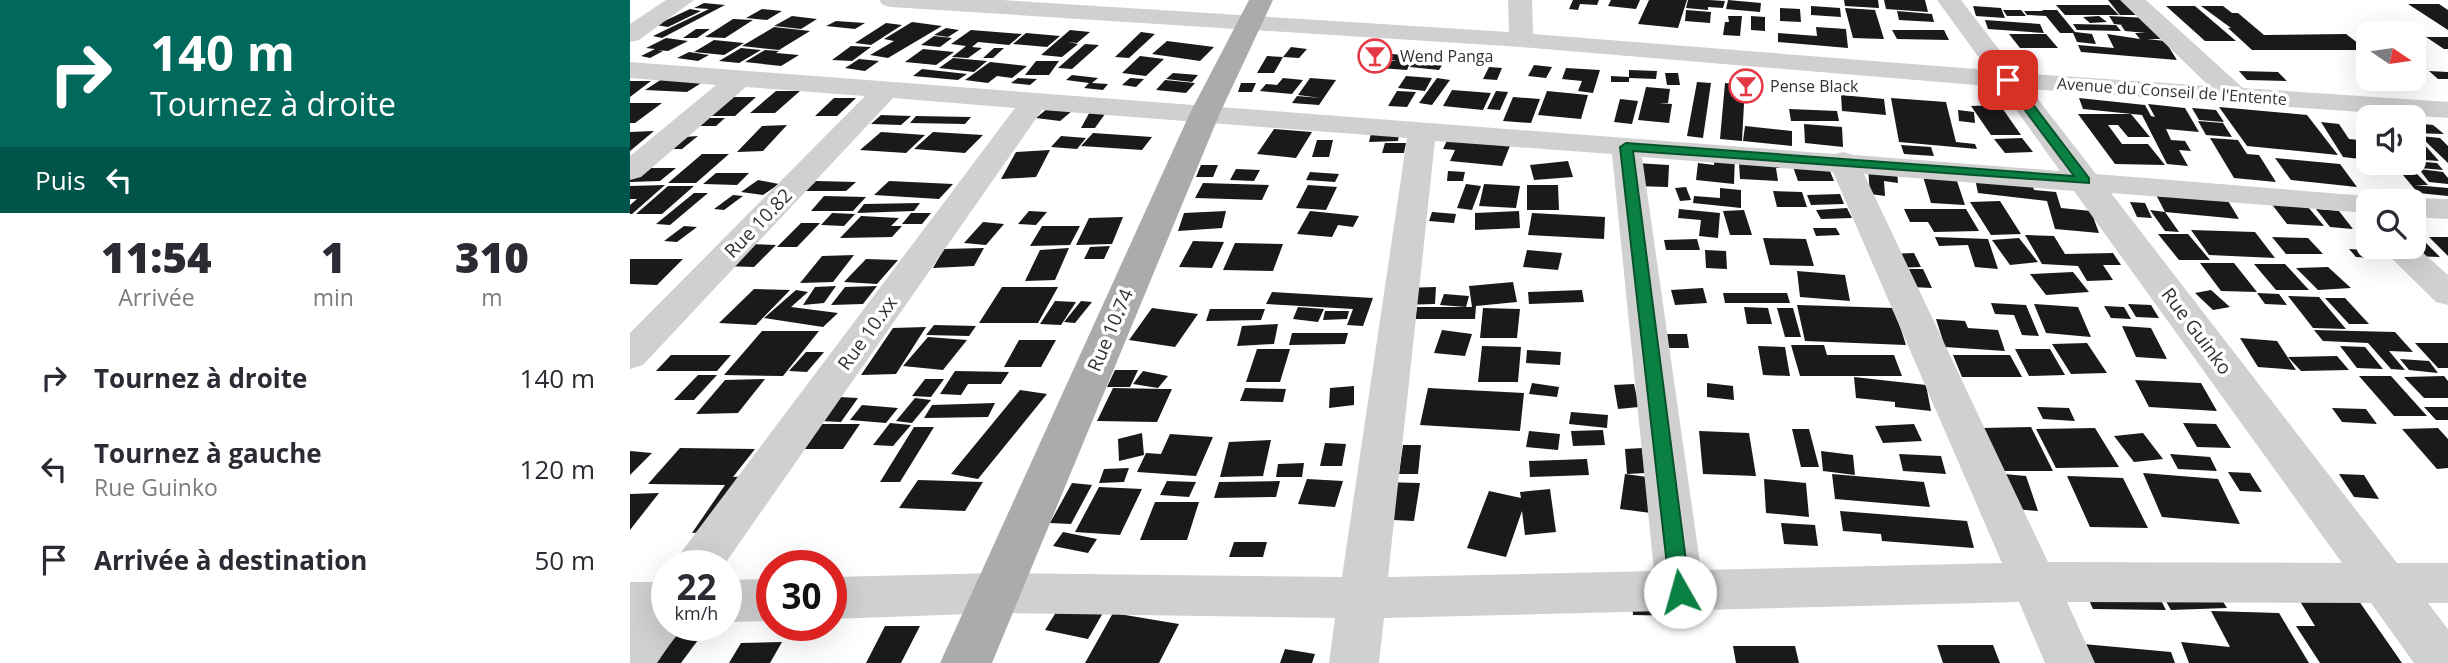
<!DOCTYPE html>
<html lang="fr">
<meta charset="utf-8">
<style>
:root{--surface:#fff;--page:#f7f7f7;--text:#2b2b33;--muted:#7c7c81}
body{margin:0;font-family:"Open Sans",sans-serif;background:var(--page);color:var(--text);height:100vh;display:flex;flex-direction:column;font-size:26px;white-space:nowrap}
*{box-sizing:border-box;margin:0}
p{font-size:23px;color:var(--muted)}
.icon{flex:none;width:38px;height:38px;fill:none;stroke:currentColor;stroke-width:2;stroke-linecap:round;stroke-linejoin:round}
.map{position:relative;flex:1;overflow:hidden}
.sheet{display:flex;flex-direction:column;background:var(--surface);width:630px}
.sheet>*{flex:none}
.guide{background:#00695c;color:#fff;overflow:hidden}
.needle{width:46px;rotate:103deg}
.buttons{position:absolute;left:1726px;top:21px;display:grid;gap:14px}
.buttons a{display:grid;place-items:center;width:70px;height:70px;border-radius:14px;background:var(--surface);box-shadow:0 7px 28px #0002;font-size:35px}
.speed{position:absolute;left:21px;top:550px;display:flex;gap:14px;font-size:35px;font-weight:700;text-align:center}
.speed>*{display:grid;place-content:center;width:91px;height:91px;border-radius:50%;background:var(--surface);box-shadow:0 7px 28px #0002;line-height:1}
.speed small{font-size:18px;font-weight:400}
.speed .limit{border:10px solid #d22;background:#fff;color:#111}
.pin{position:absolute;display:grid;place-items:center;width:60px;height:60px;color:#fff;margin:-30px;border-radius:14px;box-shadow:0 4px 10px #0006}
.me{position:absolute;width:77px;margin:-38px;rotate:353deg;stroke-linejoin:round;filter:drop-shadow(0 0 5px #0008)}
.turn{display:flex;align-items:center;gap:24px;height:147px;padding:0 35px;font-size:32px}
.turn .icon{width:91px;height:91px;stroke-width:2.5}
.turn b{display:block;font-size:49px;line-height:60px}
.then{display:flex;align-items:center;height:66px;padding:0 35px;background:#0003;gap:14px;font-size:26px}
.eta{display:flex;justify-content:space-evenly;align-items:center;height:119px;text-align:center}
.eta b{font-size:42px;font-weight:800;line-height:49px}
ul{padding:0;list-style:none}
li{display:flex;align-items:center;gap:21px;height:91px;padding:0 35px}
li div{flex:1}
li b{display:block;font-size:26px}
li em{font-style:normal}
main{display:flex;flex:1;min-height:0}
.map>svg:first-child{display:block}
.building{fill:#1a1a1a}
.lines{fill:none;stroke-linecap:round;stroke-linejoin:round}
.minor{fill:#d0d0d0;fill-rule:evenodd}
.major{fill:#ababab;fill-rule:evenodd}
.route{fill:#0b8043;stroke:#07532c;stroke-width:2}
.labels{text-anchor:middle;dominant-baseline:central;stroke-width:7;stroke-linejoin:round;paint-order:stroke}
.far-poi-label{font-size:16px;fill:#333;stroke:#fff;text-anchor:start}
.far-street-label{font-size:16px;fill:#333;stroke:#fff}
.street-label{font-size:19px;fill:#333;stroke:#fff}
</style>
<main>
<section class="sheet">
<div class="guide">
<div class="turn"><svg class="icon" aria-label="right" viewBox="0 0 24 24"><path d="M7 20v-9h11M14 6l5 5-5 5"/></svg><div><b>140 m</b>Tournez à droite</div></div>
<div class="then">Puis<svg class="icon" aria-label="left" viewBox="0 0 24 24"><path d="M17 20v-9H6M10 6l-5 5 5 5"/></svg></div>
</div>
<div class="eta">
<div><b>11:54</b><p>Arrivée</p></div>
<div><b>1</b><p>min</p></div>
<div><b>310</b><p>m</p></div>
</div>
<ul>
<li><svg class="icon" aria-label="right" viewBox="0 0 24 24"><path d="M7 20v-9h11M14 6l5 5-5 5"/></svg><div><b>Tournez à droite</b></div><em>140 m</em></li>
<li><svg class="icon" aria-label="left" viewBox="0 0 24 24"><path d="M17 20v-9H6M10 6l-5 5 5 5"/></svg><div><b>Tournez à gauche</b><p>Rue Guinko</p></div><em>120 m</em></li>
<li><svg class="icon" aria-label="arrive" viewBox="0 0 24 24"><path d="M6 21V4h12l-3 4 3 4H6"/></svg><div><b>Arrivée à destination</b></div><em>50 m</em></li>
</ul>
</section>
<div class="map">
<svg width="1818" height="663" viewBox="0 0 1818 663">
<rect width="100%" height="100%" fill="#fff"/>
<path class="building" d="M943,0H969L967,5L950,4L948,10L939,9Z
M981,0H1010L1006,9L978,6Z
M1019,0H1057L1048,28L1008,24Z
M1058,0H1079L1095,1L1093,8L1078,7V10L1056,8Z
M1098,0L1131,3L1130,12L1096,9Z
M1214,0H1248L1249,8L1215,6Z
M1254,0H1295L1298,12L1256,9Z
M1478,0H1495L1508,15H1490Z
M74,3L95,5L32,38L23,36L79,9L64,8Z
M1778,4H1809L1818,10V30Z
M1426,5H1479L1489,15H1435Z
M1181,6L1210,8L1211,17L1181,15Z
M1343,6L1371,8L1375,18L1346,16Z
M1536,6H1565L1606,41H1575Z
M1571,6H1593L1602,13H1608L1634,35L1716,34L1737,50H1622L1598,28H1601Z
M1150,8L1170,9L1171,22L1150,21Z
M1215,8L1245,10L1254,39L1223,38Z
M60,9L71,11L38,27L26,25Z
M132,9L152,11L137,20L116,18Z
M1056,10L1081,12L1080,23L1055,21Z
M1373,10H1391L1396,16H1377Z
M1412,10H1427L1445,32L1462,34L1466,44L1447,42L1443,33H1430L1416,16L1397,15L1394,11H1413Z
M1267,11L1302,14L1304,22L1269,20Z
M162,16L187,19L171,29L144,26Z
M1098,16H1112L1110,36L1093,35L1095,22H1099Z
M1121,16L1135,17V31L1121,30Z
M1469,16L1477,22L1460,23L1453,17Z
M1479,16L1517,18L1534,39H1517L1535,41L1547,60L1451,52L1448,45L1484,48L1477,34L1510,39L1505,33H1516L1495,31L1491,25H1493L1484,24Z
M103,19L123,20L95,38L75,37Z
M1355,20L1410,24L1414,33L1358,29Z
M206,21L235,23L225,29L196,26Z
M282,22L312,26L258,58L240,55L264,41L254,39Z
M256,23L272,25L241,45L225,43Z
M1443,24L1486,25L1491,31L1447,30Z
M144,27L180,31L149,50L112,46Z
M1186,27L1216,29L1218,48L1148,42V33L1187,36Z
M316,28L329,30L318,37L304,35Z
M66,29H80L67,38H53Z
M341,30L392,34L379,45L348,42L342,47L352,48L338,58L322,57L336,46L321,44Z
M440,30L460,32L447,43L438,42L448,44L432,57L411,55Z
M1262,30H1314L1319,40L1267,39Z
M511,32L525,34L499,58L485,57Z
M396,33L430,36L417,47L383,44Z
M1379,34H1416L1428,48H1390Z
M304,36L322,38L310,47L291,45Z
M1796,37H1818V49H1814Z
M36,38L58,41L38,51L27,50L33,51L20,58L11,56L25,49L16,48Z
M84,40L114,43L94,55L64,52Z
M537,41L584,47L570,61L522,54Z
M455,44L469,45L442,69L428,68Z
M221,46L241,47L222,61L202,60Z
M661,47L677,49L669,58L653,57Z
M111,48L131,50L109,63L89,61Z
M364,48H374L363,58H353Z
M293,49L324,52L306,65L275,62Z
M135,50L149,51L146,53L169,55L151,66L115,62Z
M59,52L79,55L68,61L47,58Z
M762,54L816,59L809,70L780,67L783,61H781L777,70L750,68L755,60L767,61L758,59Z
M510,56L534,59L516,76L492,73Z
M637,56L653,57L644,73H627Z
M323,58L357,61L344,72L309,68Z
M229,59L249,61L235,71L215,68Z
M406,61H429L419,75H395Z
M360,62L397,66L382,78L367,76L358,83L335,80Z
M904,65L922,67L916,78L898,76Z
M859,67L872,68L867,80L853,79Z
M936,68L970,70L963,93L948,91L952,81L932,79Z
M292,69L337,74L328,80L283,76Z
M999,70L1027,71L1026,79L999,78V82H981V76L999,77Z
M1609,71L1648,72L1657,81L1617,80Z
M1799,71L1818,72V79H1808Z
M543,73L568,75L562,82L536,79Z
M1035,73H1048L1050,85H1037Z
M442,75L468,78L462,83L478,84L473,90L454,88L459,83L436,80Z
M776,76L802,78L795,91L768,88Z
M388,78L407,79L400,85L381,83Z
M500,78L514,79L506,87L492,85Z
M653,78L673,80L662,94L630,91L636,84L647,85Z
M680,78L706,80L689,105L662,103L667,96L691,98L668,95Z
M807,78L820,80L802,105L789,103Z
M32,79L73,82L57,92L15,90Z
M535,80L565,83L556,93L526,90Z
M0,81H21L0,97Z
M1067,82L1081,83L1073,138L1057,136Z
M611,83H626L622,92H608Z
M1095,83L1115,85L1112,141L1090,139Z
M1016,87L1040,89L1038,103H1029L1042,104L1039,123L1008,120Z
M822,90L861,93L853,110L813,106Z
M146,91H170L145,113H120Z
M767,91L786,92L777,107L758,106Z
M866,91L878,92L870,110L857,109Z
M917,91L958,95L951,119L908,115Z
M1211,95L1254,99L1256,115L1212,111Z
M100,97H126L105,116H79Z
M883,97L910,99L901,123L873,121Z
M204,98H226L207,116H185Z
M1261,98L1316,102L1326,142L1345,144L1347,149L1269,142Z
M1449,98L1515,105L1521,116L1525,117L1518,104L1555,108L1569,132L1536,129L1541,140L1555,141L1561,151L1549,150L1558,166L1537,164L1512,115L1453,109Z
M990,99L1008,101L1002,124L984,122Z
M0,103H32L5,123H0Z
M1370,105L1391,135H1361L1341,106Z
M463,106L480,107L465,128H451Z
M1589,107L1677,115L1708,155L1617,146Z
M418,108L442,111L430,121L406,118Z
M1562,108L1586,110L1594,122L1569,120Z
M1159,109L1207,111L1209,121H1161Z
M1328,110L1344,112L1345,123L1329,121Z
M1448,114H1501L1520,137H1498L1488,125H1478L1492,144H1518L1535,165L1485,164Z
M251,115L281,116L271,125L241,124Z
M286,116L341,117L335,124L280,123Z
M76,118H95L86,126H66Z
M1568,121L1593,123L1602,137L1576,135Z
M1691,122L1709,124L1719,139L1729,140L1738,153V160L1713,157Z
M1783,123L1803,125L1814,134L1783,133Z
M1174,124L1212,127L1213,147L1175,143Z
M157,125L133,151L107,152L132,126Z
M1115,126L1162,131V146L1113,141Z
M644,129L682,132L666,158L627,154Z
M742,129H770L768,141L739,142Z
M24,131L0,151V132Z
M251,132L295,135L276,153L230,150Z
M303,132L353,135L335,153L284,149Z
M463,133L522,137L512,150L451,146Z
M820,134L883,138L872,166L820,161L825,150L813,149Z
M1783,134L1786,135L1809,161L1783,159Z
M68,136L52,149H39L54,137Z
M431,136L456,138L447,149L421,147Z
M1790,136L1810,138L1818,146V163Z
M1392,138L1403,152L1375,153L1364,139Z
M1580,138L1608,140L1617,154L1629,155L1646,182L1604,178Z
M687,140H703L699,157H682Z
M755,143H776L774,153H752Z
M1271,145L1301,147L1304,156L1274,154Z
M420,150L406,177L371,179L386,152Z
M1085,153L1105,155L1104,184L1066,180L1068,163L1084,165Z
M72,154H99L66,183H38Z
M1645,158L1710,164L1727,187L1661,180Z
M938,161L943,177L904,180L900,165Z
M1161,161H1196L1204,181H1168Z
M1783,161L1807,163L1813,170L1778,167L1775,163Z
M1006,163L1039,165L1038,187L1005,186Z
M1109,163L1160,168H1146L1148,181L1110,179Z
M571,165H588L583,177H566Z
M10,168H46L30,181L0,182V176Z
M1238,168L1267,171L1268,183L1254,181L1255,196L1240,194Z
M606,169L630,170L624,181L600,180Z
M1768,169L1783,170L1798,185H1784L1818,188V196L1788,193Z
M1789,169L1813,172L1818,178V184L1799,182Z
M1291,170L1324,172L1335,205L1301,203Z
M818,171L835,172L833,181H817Z
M680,172L709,174L705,182L676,180Z
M86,173H119L107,185L73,184Z
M1344,174L1401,180L1404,190L1426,192L1431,208L1461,211L1469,233L1425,229L1417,201L1348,193Z
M128,180L149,184L133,195L111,192Z
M186,181L226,182L216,191H176Z
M259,181L323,184L309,199L244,195Z
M573,183L639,185L632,200L565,198Z
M836,184L851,186L842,210L827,208Z
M854,184L890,186L886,208L849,206Z
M35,185L2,214H0V205L7,199H0V186Z
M678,185L707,187L696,210L666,208Z
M897,185H928L929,210H897Z
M38,186H64L32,214H6Z
M1056,187L1061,200L1050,201L1045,188Z
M1090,188L1111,190V208L1063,203L1064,196L1090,198Z
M1523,189L1595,196L1609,219L1535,212L1549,232L1535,231L1520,210L1535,212Z
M1143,191L1172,192L1177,207H1147Z
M64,193H78L40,225L26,224Z
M1210,194L1214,204L1181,205L1177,195Z
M103,195L113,196L94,210L84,209Z
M194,196L236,197L223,211H181Z
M1637,198L1673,201L1694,226L1657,224Z
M1370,201L1391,234L1361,235L1340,202Z
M1500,202L1515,203L1522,218L1507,217Z
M290,203L284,211L227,213L234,204Z
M1217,208L1222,218L1191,219L1186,210Z
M1049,209L1090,213L1088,238L1069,236L1071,220L1048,218Z
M1274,209H1336L1349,231L1304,232L1298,222H1280Z
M1686,209L1709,211L1723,229L1700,227Z
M1114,210L1122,235H1100L1093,211Z
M399,211L417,212L406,225L388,224Z
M596,211L592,228L548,231L554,213Z
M680,211L729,216L723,227L708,225L702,237L667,234Z
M889,211L890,228L845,230V213Z
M802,212L826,214L824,223L799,221Z
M202,213L225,214L214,226L191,225Z
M281,213H301L292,224H272Z
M902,213L975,217L974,239L898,235Z
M231,216L269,218L261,226H272L262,237L210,238Z
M493,217L482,244L446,245L459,218Z
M353,222L374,224L356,245L334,243Z
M171,223H190L167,247H147Z
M54,226L67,227L47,242L34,241Z
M412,226H450L440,245L400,246Z
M1183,228H1206L1210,235L1186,236Z
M1561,230L1625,232L1645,258L1579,255Z
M1783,230L1810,257L1780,256L1771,247H1783Z
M1528,234H1558L1580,260H1549Z
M1395,235L1424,236L1435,254L1483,253L1491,265H1473L1483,280L1457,281L1448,266L1412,264Z
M1305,237L1358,239L1368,269L1345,267L1338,245L1309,246Z
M1642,237L1678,238L1693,254H1656Z
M1799,237H1818V256Z
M1133,238L1176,239L1184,266L1140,265Z
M1389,238L1408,262L1380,265L1362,240Z
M1067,239L1070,250H1036L1034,240Z
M563,241L594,242L582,268L549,267Z
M605,243L653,244L643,271L593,270Z
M117,244L146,245L124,267L93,266Z
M480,246L474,259H454L460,247Z
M354,248L344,266L303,268L314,249Z
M439,248L425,280L395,281L410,250Z
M1719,249L1754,251L1761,259L1726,257Z
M897,250L932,253L928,270L893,267Z
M1075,250L1096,251L1097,269L1076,268Z
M1284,253L1291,267L1265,268L1259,254Z
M224,255L203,282L170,283L192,256Z
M0,259H53L27,285L0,284Z
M236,259L268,260L247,284L214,282Z
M1570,263H1604L1627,292L1591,291Z
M1624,264H1655L1679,290H1646Z
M1698,267L1721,288L1688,290L1666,268Z
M1274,269H1293L1302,288L1282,287Z
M1167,271L1215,275L1220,301L1170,297Z
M1443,272L1459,292L1416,295L1400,274Z
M883,282L887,302L846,306L845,319H785L787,307H842L839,286Z
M206,286L194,303L173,305L185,287Z
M247,286L233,304L201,305L215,287Z
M372,287H428L408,323H349Z
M806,287L805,304L769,305L772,288Z
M1073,288L1077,303L1045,305L1041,290Z
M124,289L160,290L126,325L89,323Z
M166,290L178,292L161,307L208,313L193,327L134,318Z
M952,290L954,302L899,304L898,292Z
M1581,290L1600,307L1583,310L1565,293Z
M642,292L743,298L733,326L717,325L723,309L636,304Z
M1093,293H1157L1160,303H1095Z
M1627,293L1649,294L1657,305L1635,304Z
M814,294L839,296L836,307L810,305Z
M1658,296L1689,297L1716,329L1683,328Z
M1695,298H1715L1739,324H1719Z
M425,301L446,302L431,325L410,324Z
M451,301L462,302L445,323L434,322Z
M1361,303L1396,305L1409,336L1392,335L1384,315L1365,314Z
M1404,304L1448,307L1461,337L1416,333Z
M1498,304L1521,305L1529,318L1506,317Z
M1167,305L1264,308L1276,345L1175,341Z
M1474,306L1494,307L1501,319L1481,318Z
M668,307L694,309L688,322L663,319Z
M1114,307L1138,308L1142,324H1117Z
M522,308L568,314L545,347L499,340Z
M853,308L890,309L887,338H850Z
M1147,308H1163L1171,337H1155Z
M580,309H635L631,320L576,321Z
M695,311H719L717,319L693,320Z
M1306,319L1335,321L1338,328L1368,330L1375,351L1315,347Z
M648,324L644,344L607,346L612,326Z
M304,325L346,326L339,336L296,335Z
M1492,326L1521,328L1537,359L1506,357Z
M296,327L266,374L231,375L263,328Z
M812,330L842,334L835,356L804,353Z
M1684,330L1765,332L1783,352L1759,351L1775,370L1761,369L1738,343L1693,341Z
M132,331H189L153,376L94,375Z
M662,333H718L715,344L659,345Z
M1037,334H1057L1059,348H1038Z
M298,337L337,340L313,370L273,366Z
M1610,338L1647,341L1666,370L1628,367Z
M389,340H426L411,367H374Z
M1457,343L1477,373L1441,374L1422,344Z
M1785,343H1818V368H1808Z
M1161,345H1194L1197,355H1264L1272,376H1170Z
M852,346L891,347L888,382H848Z
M1128,346L1155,347L1160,376L1133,375Z
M1710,346L1735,347L1753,369L1727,368Z
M627,349H660L650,382H616Z
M1385,349H1420L1435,375L1399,376Z
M897,350L931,352L930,365L896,363Z
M176,352H194L177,372L159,371Z
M41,355H101L87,371H26Z
M1323,355H1380L1392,377H1332Z
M1707,356L1719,370L1671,371L1658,357Z
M1770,359L1799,361L1808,373L1779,370Z
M485,370H508L500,387H477Z
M325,371L379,372L371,384H338L331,395L310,394Z
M513,371L538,376L528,388L503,384Z
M68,375H87L64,400H44Z
M1729,376H1761L1797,416H1764Z
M1814,376L1818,381V398H1794L1774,377Z
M1224,377L1296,385L1301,411L1265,407V402L1226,398Z
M135,379L108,413L66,414L95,380Z
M295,379H314L301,397L282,396Z
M1505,380L1571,383L1587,411L1519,407Z
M902,383L929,387L927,397L899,394Z
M1077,383L1103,386L1104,400L1077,397Z
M1004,384L1009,407L988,409L984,385Z
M724,386V405L699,408L700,388Z
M483,388L534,389H542L527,422L467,421Z
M615,388L656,389L653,402L610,401Z
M798,388L894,393L890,431L790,425Z
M390,390L417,394L348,479L321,474Z
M209,397L228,398L211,422L191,421Z
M285,398L301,400L282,423L266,421Z
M365,403L358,417L294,418L302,405Z
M232,405L268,408L256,423L220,420Z
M1407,407L1439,408L1445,421L1413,419Z
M1794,407H1818V420H1806Z
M1702,408L1736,409L1747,424L1712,422Z
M941,412L978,415L977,428L939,424Z
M260,423L281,425L263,446L243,445Z
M1553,423L1586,424L1601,448L1567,447Z
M191,424H230L213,449H174Z
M1284,424L1292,441L1253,443L1245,426Z
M284,427H304L270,482H250Z
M1401,427L1423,471H1372L1352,428Z
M1465,428L1489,467L1426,468L1406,429Z
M1808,428L1818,439V468L1807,469L1772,429Z
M1162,429H1179L1189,467H1171Z
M973,430L975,445L943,446L941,431Z
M899,431L930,434L928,450L896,447Z
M1069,431L1119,433L1126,476L1073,474Z
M512,433L514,455L489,461L488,439Z
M1513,433L1533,459L1504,462L1484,436Z
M540,434L583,437L566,476L507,472L516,453L531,454Z
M641,440L633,476L590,477L599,442Z
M695,443L716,444L712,466H690Z
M773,445H791L788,474H769Z
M50,448L125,449L103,477L138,475L101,530L62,533L95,485L18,484Z
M1013,448L1016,473L997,474L995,449Z
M0,451L22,453L0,475Z
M1191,451L1223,455L1225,475L1193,471Z
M1269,454L1311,456L1316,474L1273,471Z
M1540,454L1580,457L1587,471L1548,469Z
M957,459L959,475L900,477L899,461Z
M674,463L672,477H646L648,464Z
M499,468L494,482L469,483L474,469Z
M1598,472L1620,473L1632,492L1610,491Z
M1513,473L1588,479L1610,524L1532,517Z
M995,474L1025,478L1021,513L990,509Z
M1202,474L1294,482L1300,507L1205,499Z
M1374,474L1396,476L1408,511L1385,509Z
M1709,474L1734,475L1749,499L1724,497Z
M1437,476L1493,478L1518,528L1460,527Z
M677,479L713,481L705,507L668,504Z
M1134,479L1176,483L1179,517L1136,513Z
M288,480L353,482L335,511L269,508Z
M537,481L566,482L559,497L530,495Z
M650,481L646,497L584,498L589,482Z
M749,482L790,483L784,521L742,519Z
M442,483L462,485L441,524L420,523Z
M469,487L512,489L490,535L445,532Z
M920,489L926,532L895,535L892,511L876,557L837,548L859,491L891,498L890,492Z
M29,493L0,530V494Z
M525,502H569L557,540H510Z
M1210,511L1337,521L1344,548L1252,541L1251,534L1213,531Z
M1151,523L1185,525L1188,546L1154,544Z
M433,532L467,539L458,553L423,546Z
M604,542H637L633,557H599Z
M1450,580L1521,581L1536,610L1463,609Z
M1582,584L1597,608L1541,610L1527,586Z
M1001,593H1052L1054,616L1003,615Z
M1665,593L1724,594L1772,663H1690L1666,626H1685Z
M436,596L478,604L458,639L415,630Z
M1581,611L1649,613L1679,663H1559L1551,642L1600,647Z
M483,613L549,624L529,663H455Z
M255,626H290L271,663H236Z
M47,635L71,636L51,663H25Z
M152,642L140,663H99L111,643Z
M1453,644L1541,652L1545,663H1459Z
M1307,645H1363L1370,663H1313Z
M1103,646H1165L1169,663H1106Z
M655,649L685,654L682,663H650Z"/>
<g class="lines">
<path class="minor" d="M36,0H64L9,40L0,42V24Z
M249,0H372L879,32L878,0H902L903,34L1358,70L1307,0H1331L1387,73L1579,86L1490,0H1516L1613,88L1818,102V118L1400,89L1466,174L1749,197L1752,201H1738V213L1481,193L1767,563H1818V603H1798L1818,629V663H1784L1741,603L1437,602L1465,663H1415L1389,602L754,618L749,663H699L705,618L368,613L201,619V577L368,573L712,577L777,138L412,110L94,565H45L52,551L385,108L263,98L13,365L0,369V333L235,96L116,87L11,177L0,180V156L86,85L0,78V62L1205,154L1213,152L1224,155L1430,171L1370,87L891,47L261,7L253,5ZM805,141L982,154L1024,571L758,577ZM1012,157L1203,172L1372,563L1071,570ZM1234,174L1444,191L1712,563L1418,562Z
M1783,198L1818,199V219L1783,217V201H1771Z
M1783,244L1818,275V305L1806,302L1750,247H1783Z
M142,579V621L96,622V580Z
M0,582H37V625H53L27,663H0Z"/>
<path class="major" d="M619,0H643L590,113L362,663H310L560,113Z"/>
</g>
<path class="route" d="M1374,77H1382L1459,178V183L1003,151L1060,592L1057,598L1050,601L1043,598L1040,592L990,147L996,143L1444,176L1374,82Z"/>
<defs>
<symbol id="bar-ring" viewBox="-11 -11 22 22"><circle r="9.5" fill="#fff" stroke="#e63946" stroke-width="1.5"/><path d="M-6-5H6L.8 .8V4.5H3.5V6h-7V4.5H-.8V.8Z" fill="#e63946"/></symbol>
</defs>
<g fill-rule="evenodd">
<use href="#bar-ring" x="726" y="37" width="38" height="38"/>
<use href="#bar-ring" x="1097" y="67" width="38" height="38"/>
</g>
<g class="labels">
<g class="far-poi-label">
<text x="770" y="56">Wend Panga</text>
<text x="1140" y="86">Pense Black</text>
</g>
<g class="far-street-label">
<text transform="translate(1542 91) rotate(4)">Avenue du Conseil de l'Entente</text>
</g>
<g class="street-label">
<text transform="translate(128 223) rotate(-46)">Rue 10.82</text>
<text transform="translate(480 330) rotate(-67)">Rue 10.74</text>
<text transform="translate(1567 331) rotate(53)">Rue Guinko</text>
<text transform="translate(237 333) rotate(-54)">Rue 10.xx</text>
</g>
</g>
</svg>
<div class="buttons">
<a><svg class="needle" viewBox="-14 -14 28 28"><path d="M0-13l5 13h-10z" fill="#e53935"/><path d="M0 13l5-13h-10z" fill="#7c7c81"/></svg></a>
<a><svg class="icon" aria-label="sound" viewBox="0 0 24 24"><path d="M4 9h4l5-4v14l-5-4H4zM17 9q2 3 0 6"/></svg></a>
<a><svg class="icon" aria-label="search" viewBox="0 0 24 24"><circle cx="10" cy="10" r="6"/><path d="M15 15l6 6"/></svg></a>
</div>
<div class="speed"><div>22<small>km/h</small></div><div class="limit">30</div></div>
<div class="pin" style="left:1378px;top:80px;background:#d93025"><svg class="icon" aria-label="arrive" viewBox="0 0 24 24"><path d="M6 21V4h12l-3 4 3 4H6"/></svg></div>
<svg class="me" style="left:1050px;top:592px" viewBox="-20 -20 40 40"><circle r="19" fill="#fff"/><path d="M0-13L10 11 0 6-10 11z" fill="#0b8043"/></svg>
</div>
</main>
